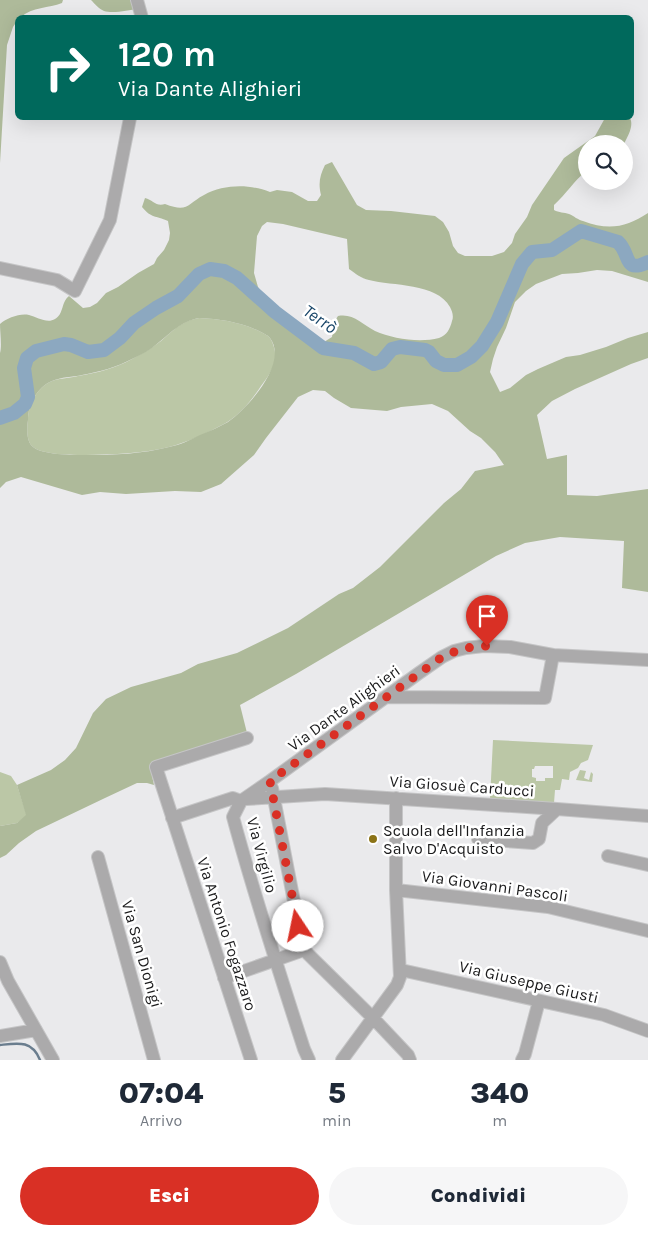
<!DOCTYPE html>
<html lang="it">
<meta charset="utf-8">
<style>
:root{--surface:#fff;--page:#f6f6f7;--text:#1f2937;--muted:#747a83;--accent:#d93025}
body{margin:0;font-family:Karla,sans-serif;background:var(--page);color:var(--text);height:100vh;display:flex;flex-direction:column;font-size:19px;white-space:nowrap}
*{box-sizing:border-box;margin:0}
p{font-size:16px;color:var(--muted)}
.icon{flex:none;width:28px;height:28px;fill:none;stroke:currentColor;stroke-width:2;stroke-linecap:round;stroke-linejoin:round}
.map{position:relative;height:1060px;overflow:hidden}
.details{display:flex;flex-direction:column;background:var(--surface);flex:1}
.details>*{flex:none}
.hud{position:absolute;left:15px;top:15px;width:619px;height:105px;border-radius:8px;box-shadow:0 5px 20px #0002;background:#00695c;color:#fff;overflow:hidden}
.buttons{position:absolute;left:578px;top:135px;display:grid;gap:10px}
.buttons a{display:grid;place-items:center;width:55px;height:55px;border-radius:50%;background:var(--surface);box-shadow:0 5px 20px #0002;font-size:25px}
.pin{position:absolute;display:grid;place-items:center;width:42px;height:42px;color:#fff;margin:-51px -21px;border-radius:50% 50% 50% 0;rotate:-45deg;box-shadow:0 0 5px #0007}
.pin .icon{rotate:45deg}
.me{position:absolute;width:55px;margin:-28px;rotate:349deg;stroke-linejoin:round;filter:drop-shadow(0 0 4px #0008)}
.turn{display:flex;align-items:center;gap:18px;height:105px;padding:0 20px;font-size:22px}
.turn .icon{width:65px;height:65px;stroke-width:2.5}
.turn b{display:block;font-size:35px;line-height:42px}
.eta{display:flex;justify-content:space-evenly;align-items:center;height:85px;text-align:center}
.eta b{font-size:30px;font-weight:800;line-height:35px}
.button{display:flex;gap:10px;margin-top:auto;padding:10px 20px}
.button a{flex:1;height:58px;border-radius:30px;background:var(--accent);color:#fff;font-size:20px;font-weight:800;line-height:58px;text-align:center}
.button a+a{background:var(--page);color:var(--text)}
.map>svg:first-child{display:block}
.green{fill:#bbc7a6;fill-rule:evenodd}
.forest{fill:#aeba9a;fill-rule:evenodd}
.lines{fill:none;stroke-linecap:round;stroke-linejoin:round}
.stream{stroke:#6a7d8e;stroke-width:2.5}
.river{stroke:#8ca8c0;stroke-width:14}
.minor-casing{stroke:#c5c5c6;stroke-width:14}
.minor{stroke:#abaaab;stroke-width:12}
.route{stroke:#d93025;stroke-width:9;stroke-dasharray:0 16.2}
.poi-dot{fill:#8b7316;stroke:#fff;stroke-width:2}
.labels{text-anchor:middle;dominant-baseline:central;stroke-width:5;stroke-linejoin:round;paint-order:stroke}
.street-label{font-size:16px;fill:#1a1a1b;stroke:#fff}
.poi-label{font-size:16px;fill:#1a1a1b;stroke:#fff;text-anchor:start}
.water-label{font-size:18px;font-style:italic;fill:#194669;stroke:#fff}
</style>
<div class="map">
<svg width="648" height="1060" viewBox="0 0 648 1060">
<rect width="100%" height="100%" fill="#eaeaec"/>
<path class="green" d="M199,318C220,319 241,322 261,332C264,334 268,335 270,338C274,344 276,353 275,360C273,370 267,378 261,386C252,400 239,416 224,424C207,433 188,442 169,447C142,454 114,454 86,455C74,455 40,455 32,446C26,440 27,427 28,420C28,405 37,387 52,381C60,378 70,378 78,376C97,373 116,368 132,359C142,354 152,348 161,341C174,330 181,321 199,318Z
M493,740L593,745L588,760L581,763L578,768L570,772L569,780L562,779L560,790H555L554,803L490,799ZM535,766H553V778H545V781H536V778L532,777V769H534Z
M580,770L586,771L584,778L589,780L591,772L593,774L592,782L576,780Z
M0,772L11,776L17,785L27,816L17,823L0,826Z"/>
<path class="forest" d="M0,0H63L62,3C49,8 32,7 21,17L18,18L17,21L13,27L7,45L0,163Z
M91,0H136L138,9C129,10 113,14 104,11C99,9 95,4 91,0Z
M605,118H630C634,126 628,136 624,144H586V171C574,181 566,194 554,205V210C559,213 564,212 569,214C574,216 578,220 583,221C609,231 627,227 648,213V282L612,271L597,270L578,273L562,274L536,284L526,291L515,302L506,328L497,347L493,359L490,372L500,392L510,388L526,375L538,369L566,357L580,355L606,347L628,338L648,332V358L631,364L575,389L552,401L537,415L547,459L567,455V495L597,496L648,489V592L622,588L624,541L560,537L525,543L496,556L296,674L240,705L247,733L151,771L154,785L147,783H137L105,798L36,831L19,843L6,855L0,858V826L17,823L26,815L17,785L51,770L65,760L76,748L93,713L106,699L131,687L181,673L198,664L237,653L288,628L339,594L353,588L380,567L444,503L461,489L475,471L504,465L495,452L481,438L470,431L448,411L432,404L401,407L387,411L351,408L334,398L325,391L313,390L298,397L266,438L254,455L221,484L201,492L175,491L126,494L100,492L82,495L21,477L6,482L0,488V353C2,346 0,332 0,324C7,318 20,313 29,315C37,317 47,324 55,319C64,314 61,302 69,296L83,308L90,307L97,303L106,293L118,287L138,273L154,264L157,258L164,250L169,240L170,233L168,221C155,215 152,219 142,207L145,198C153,200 156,207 165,204C188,213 187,204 204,195C224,184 250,184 270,192L277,190L292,192L308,201H317L321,195C318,183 320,175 325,165L332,162L357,205L366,210L391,211L435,216L443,222L449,232L453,246L458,253L465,256H492L504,252L512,243L515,234L527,217L532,205L564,158L595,136ZM267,222L283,224L347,239L349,269C356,274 361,278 369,280C392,286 437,283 450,307C452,311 454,316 452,321C450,329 447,335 439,338C420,343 393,339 375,331C362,324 353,313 338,316L334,322L332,337L324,342L267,300L258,287L254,273L257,236L262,226ZM199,318C220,319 241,322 261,332C264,334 268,335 270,338C289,363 247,409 228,422C219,427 210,431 200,435C190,440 180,445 169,447C142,454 114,455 86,455C74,455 40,455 32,446C26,440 27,427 28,420C28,405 37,387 52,381C61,377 73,377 82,375C99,372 117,367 132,359C141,355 150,350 158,343C172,332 180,322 199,318Z"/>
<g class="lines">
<path class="stream" d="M0,1045C18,1043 32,1040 40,1060"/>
<path class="river" d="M0,418L14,413L25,404L28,397L24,368L27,358L36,351L64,344L71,345L88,352L104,350L120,338L134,323L156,308L178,296L199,274L210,269L224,271L237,278L275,312L323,348L354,353L374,364L381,362L392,349L400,347L425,350L429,352L436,361L444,365H457L471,357L482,346L497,322L522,264L532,252L552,250L581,231L618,242C631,254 623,274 648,262"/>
<defs>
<path id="minor" d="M137,0L142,18
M0,268L57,280L75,291L110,220L130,118
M387,697L545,698L553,655
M247,738L156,767L251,1060
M272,788L303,948L308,954L373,1018L408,1055L410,1060
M246,799L325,794L557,809L648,816
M172,818L233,798L241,801
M478,839L533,843L539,839L542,823L557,809
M608,856L648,865
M98,857L154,1060
M396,890L548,907L648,931
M0,962L8,981L53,1060
M401,970L604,1015L648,1031
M224,978L304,950
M0,1036L36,1030
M309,1060L304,1049C279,972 254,895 233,817L241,801L270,781L419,673L442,657L454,651L466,648L484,646L510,647L553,655L648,660
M342,1060L397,985L400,977L396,890V798
M522,1060L525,1054L539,1001"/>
</defs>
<use href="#minor" class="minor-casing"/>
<use href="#minor" class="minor"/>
</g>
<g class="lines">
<path class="route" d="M298,926L270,781L442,657C457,650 470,646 487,646"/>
</g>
<circle class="poi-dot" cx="373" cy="839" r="5"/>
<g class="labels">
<g class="street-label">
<text transform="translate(344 708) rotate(-36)">Via Dante Alighieri</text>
<text transform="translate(462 786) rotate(4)">Via Giosuè Carducci</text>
<text transform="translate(262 855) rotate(75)">Via Virgilio</text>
<text transform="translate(495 886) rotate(8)">Via Giovanni Pascoli</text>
<text transform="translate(227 934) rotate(72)">Via Antonio Fogazzaro</text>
<text transform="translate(142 954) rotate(74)">Via San Dionigi</text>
<text transform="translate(529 982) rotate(13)">Via Giuseppe Giusti</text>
</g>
<g class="poi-label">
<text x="383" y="830">Scuola dell'Infanzia<tspan x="383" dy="18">Salvo D'Acquisto</tspan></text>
</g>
<g class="water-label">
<text transform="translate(320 319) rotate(35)">Terrò</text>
</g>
</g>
</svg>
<div class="buttons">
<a><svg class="icon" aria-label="search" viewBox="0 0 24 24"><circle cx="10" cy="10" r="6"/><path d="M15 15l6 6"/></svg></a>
</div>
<div class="pin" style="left:487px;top:646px;background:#d93025"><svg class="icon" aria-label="arrive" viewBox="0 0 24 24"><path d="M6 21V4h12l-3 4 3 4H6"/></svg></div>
<svg class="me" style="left:298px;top:926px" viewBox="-20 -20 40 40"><circle r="19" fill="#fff"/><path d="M0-13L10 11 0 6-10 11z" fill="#d93025"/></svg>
<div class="hud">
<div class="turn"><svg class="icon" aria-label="right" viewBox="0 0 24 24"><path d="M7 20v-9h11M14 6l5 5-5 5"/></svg><div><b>120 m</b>Via Dante Alighieri</div></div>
</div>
</div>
<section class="details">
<div class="eta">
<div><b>07:04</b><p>Arrivo</p></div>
<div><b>5</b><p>min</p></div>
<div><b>340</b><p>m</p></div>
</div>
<div class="button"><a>Esci</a><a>Condividi</a></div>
</section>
